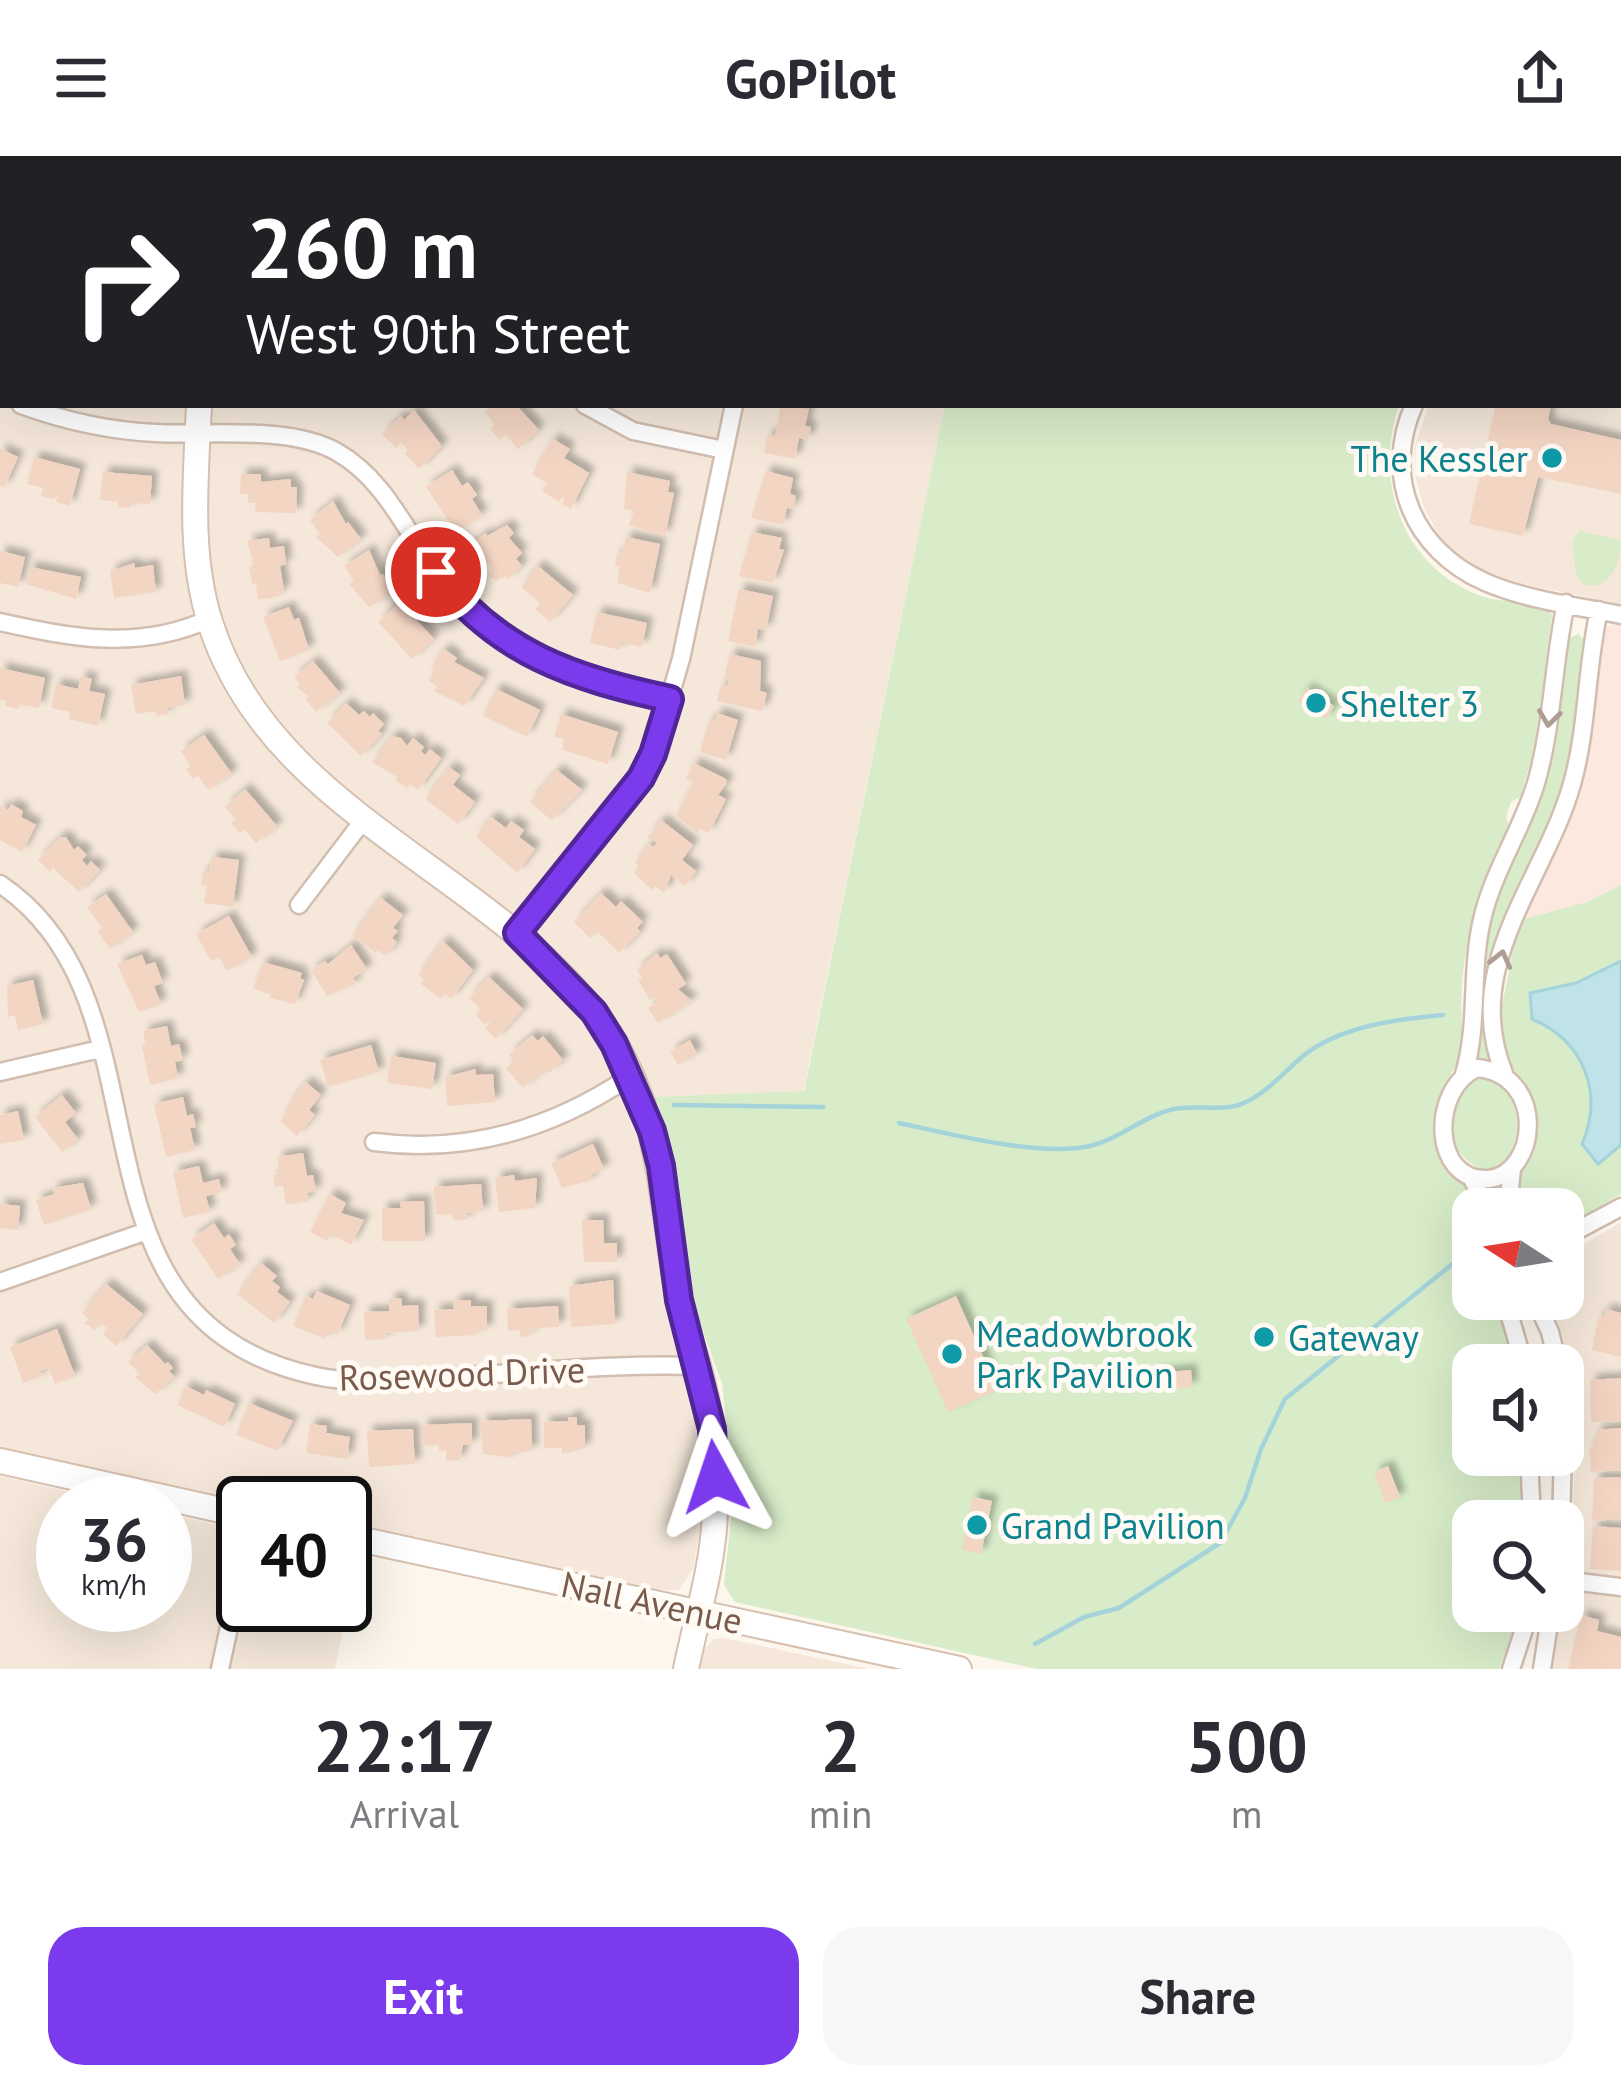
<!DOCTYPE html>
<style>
:root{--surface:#fff;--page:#f7f7f7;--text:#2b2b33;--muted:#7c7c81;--accent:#7c3aed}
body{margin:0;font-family:"PT Sans",sans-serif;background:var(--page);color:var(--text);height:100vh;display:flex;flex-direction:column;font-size:45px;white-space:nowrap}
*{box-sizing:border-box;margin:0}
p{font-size:39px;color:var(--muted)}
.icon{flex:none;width:66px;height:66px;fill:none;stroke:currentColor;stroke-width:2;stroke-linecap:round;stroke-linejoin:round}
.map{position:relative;height:1513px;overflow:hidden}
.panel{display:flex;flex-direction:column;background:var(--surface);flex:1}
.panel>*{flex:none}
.guide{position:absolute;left:0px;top:0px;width:1623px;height:252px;box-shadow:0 12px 48px #0002;background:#202124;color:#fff;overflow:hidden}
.needle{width:78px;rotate:282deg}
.buttons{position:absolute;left:1452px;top:1032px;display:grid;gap:24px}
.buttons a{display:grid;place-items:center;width:132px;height:132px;border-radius:24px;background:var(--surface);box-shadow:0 12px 48px #0002;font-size:60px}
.speed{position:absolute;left:36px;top:1320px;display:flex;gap:24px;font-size:60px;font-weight:700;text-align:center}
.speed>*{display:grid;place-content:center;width:156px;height:156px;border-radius:50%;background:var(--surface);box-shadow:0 12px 48px #0002;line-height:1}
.speed small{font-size:30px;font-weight:400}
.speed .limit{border:6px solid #111;border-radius:18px;background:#fff;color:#111}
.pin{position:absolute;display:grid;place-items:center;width:102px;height:102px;color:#fff;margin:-51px;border:6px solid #fff;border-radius:50%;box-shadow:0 3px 12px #0007}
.me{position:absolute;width:132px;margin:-66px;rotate:355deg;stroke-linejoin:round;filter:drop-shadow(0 0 9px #0008)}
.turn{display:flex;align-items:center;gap:42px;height:252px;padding:0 48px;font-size:54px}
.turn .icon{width:156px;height:156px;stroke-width:2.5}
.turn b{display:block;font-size:84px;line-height:102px}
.eta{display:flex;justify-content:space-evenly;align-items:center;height:204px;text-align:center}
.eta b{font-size:72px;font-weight:600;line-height:84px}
.cta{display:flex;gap:24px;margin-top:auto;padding:24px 48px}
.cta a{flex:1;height:138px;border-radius:36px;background:var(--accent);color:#fff;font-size:48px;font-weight:600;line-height:138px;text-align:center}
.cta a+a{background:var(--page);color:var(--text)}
header{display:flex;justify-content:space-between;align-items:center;height:156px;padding:0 48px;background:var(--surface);font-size:54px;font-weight:600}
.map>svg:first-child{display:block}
.residential{fill:#f5e8da}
.commercial{fill:#fde8e0}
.green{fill:#d8ecc9}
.water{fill:#bfe3e8;stroke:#a5d3da;stroke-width:3}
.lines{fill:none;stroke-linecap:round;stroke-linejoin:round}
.stream{stroke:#a5d3da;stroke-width:4.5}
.building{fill:#f3d5c3;filter:url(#shadow)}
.street-casing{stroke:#d1beb0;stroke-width:21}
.secondary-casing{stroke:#d6c0b0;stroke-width:28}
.street{stroke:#fff;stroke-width:16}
.secondary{stroke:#fff;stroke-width:24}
.oneway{stroke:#af9d94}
.route-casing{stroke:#51269a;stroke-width:30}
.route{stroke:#7c3aed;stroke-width:21}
.culture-dot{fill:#0f9aa8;stroke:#fffaf3;stroke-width:4.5}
.labels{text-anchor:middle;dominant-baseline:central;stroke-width:10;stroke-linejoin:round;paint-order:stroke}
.culture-label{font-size:36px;fill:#0d838f;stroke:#fffaf3;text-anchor:start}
.street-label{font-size:36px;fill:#7a5c4d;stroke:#fffaf3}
</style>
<header><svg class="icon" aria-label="menu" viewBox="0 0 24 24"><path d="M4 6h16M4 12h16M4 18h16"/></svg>GoPilot<svg class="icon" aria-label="share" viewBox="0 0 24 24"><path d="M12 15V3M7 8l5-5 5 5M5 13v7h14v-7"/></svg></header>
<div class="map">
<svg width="1621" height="1513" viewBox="0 0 1621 1513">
<defs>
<filter id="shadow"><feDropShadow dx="6" dy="-6" stdDeviation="3" flood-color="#0004"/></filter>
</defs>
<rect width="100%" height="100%" fill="#fdf6ec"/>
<path class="residential" d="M0,0H996L3,3V249H945L803,936L630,942L645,986L672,1170L692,1234L699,1282L700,1373L693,1413L679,1434H652L345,1367V1347H253L0,1292Z
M1482,0H1621V448L1498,423L1475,414L1444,389L1424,352L1416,323L1415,290L1429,249H1620V3Z
M1621,1066V1513H1549L1559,1455H1563L1564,1393L1571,1386L1575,1301L1568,1199L1554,1154L1542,1143H1563V1101Z
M0,1320L119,1347H63V1449H165V1357L243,1375V1449H345V1399L357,1402L335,1513H0Z
M724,1482L869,1513H698L703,1496L714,1483Z"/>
<path class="commercial" d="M1615,467L1621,468V729L1587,746L1524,763L1579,639L1590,585L1601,498L1598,491L1605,473Z"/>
<path class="green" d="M945,249H1399C1373,326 1402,413 1484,441C1506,448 1541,443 1552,459L1545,511V554L1539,559L1533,597L1520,641L1511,646L1506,661L1509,669C1476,734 1458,799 1462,872L1467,877C1463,901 1451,915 1442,937C1420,988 1458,1014 1482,1053H1473V1143H1494L1513,1202L1514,1209H1473V1299H1523L1519,1313L1521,1365H1473V1455H1522L1499,1513H1037L735,1446L724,1429L734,1333L722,1228L696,1156L679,1030L654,941L804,935Z
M1580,375L1621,384C1621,406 1611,435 1584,429L1576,418L1572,384Z
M1578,478L1587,486L1574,584L1558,650L1506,762L1485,875L1490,906L1476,904L1478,842L1491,752L1515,692L1567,484Z
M1621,729V1038L1563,1073V1053H1512L1515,1027L1527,1001L1525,932L1503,896L1497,857L1502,850L1514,789L1524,763L1587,746Z
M1475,920L1503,928C1524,959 1522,990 1495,1017C1443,1007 1437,952 1475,920Z"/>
<path class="water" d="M1621,805V989L1598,1008L1582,988C1604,937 1584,885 1532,863L1530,837L1576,827Z"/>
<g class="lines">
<path class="stream" d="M674,949L823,951
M899,967C951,978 1038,1001 1090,990C1120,983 1143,960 1174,953C1197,948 1225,957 1246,946C1268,936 1285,915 1303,900C1340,870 1398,863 1443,859
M1035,1488L1084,1461L1119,1452L1220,1387L1245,1342L1261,1293L1285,1243L1455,1106"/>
</g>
<path class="building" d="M493,249H516L539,274L518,293L506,279L500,284L490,273L495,269L485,256Z
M781,249L809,253L805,270L811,271L808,284L799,282L795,303L764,297L768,278L775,280Z
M1496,249H1551L1548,264L1551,268L1621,284V338L1538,321L1523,380L1469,368Z
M414,254L442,290L419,313L405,298L408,294L401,286L396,292L382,278L401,260L404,264Z
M553,283L570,293L564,302L589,317L571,353L562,348L565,343L562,341L559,346L542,335L547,327L532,318Z
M0,293L18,301L4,332L0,330Z
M34,301L80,313L70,350L56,346L58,337L54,343L41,340L43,332L27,328Z
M452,314L462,330L468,326L477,339L472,343L482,359L456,376L426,331Z
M766,315L793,322L790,338L796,340L793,353L787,352L783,369L751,362Z
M103,316L152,320L150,348L131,347L130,352L118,351V346L100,344Z
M627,316L670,325L668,336L674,337L665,380L629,369L634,355L624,353Z
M241,318H261V326L291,323V331H297L296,357L255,356L256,347H248V338H240Z
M333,345L346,368L348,366L361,383L338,401L316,381L320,378L310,364Z
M507,369L514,377L509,382L522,397L516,403L522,410L508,423L505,420L496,425L489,420L492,412L486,405L481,409L467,392L485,377L487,380Z
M752,376L782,382L779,393L784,394L773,427L739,420Z
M626,381L660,388L650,437L617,427L620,411L615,410L617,397L622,398Z
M269,382L270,392L284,390L286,408L280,410L284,435L279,436L280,440L258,444L256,430L260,427L252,428L249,411L254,410L247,385Z
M369,394L380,419L383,418L394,435L369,451L349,428L354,425L344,410Z
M0,395L25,401L18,431L0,427Z
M134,407L135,412L153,409L156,436L114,442L110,415Z
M538,410L573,439L550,466L535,453L540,447L521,431Z
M30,411L81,421L76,443L26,428Z
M739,433L773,440L766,474L758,473L755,491L728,485Z
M400,446L434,483L412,503L378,466Z
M289,451L294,464L299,462L309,494L280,505L263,461Z
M597,456L647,467L642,491L621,486L620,494L590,487Z
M444,493L457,502L454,506L484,522L464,550L434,535L437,531L428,524L436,514L431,511Z
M730,498L761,505L760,535L767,537L762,555L717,545L721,529L727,530L729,524L724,522Z
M313,505L340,537L316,556L305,543L309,540L296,531L300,528L294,521Z
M0,512L45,522L39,552L20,548L18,553L5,550L6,545L0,544Z
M81,520L92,523L89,535L105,538L98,570L69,563L70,556L51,552L56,528L78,533Z
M181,520L185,549L167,552L168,558L156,560L155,555L136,558L131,529Z
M1307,532L1334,550L1326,563L1298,545Z
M496,533L540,554L527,581L483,560Z
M346,547L359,559L364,555L370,561L373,557L384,568L378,575L382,578L361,600L327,567Z
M717,557L738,564L726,604L700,596L710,563L715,565Z
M561,558L618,576L608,608L563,594V583L554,581Z
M204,579L232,618L208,634L198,620L193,623L186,613L191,610L181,595Z
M392,580L401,582L407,590L413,582L424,591L421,595L425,599L430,593L441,602L418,634L410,628L407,632L395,624L397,621L372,606Z
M694,607L726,623L727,627L718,639L726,643L709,677L700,673L698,677L676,660L693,626L686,623Z
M449,611L460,619L453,629L475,646L458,668L425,643Z
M557,614L582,634L551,664L530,646Z
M245,633L277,670L256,687L245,674L240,677L231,667L236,663L225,651Z
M11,648L23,655L21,661L36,669L22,696L0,684V650L8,654Z
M491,661L506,672L511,665L524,674L519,681L535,693L517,717L476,681Z
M661,664L693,689L682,704L696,715L685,730L671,719L664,737L655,730L652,734L634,717L639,710L635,707L649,688L653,691L657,687L648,681Z
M60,681H66L74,694L78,690L87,699L82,704L87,710L91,705L100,714L79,736L53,712L50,716L38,704Z
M212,701L239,704L233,751L204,747L207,730L201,729L203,715L209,716Z
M601,737L616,751L621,745L643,766L637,772L640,776L619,797L597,775L590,782L574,766Z
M106,738L133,776L110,793L97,775L102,772L87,751Z
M381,742L403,759L393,772L398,775L392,782L397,786L386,800L378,794L376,797L352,779Z
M229,760L252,801L227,815L219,801L211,805L196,778Z
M443,785L473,814L451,843L445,838L441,843L421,828L424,823L418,819Z
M351,789L367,813L353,822L356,827L327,840L311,814L325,805L328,808Z
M657,797L660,802L667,798L686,828L678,833L692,845L658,867L648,852L657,846L654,841L650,844L638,824L642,822L637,814Z
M142,799L146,809L155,806L163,827L154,830L161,848L139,856L117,808Z
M263,806L302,817L300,822L304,824L295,848L269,842L271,839L253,832Z
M489,821L523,853L496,883L485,872L492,864L485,868L475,859L481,853L469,842Z
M33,824L43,868L18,874L15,859L8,861L7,830Z
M167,870L171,890L179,888L183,904L175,906L178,922L150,929L142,890L146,889L143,875Z
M532,879L538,885L543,880L563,904L549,917L545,913L523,932L506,913L515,905L509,899Z
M690,884L697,898L678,909L670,896Z
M371,889L379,916L328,931L320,904Z
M391,900L436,907L432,933L387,927Z
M476,913V919L493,918L495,946L447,950L445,921Z
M306,926L321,939L309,954L315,959L297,980L280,965L289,954L286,951Z
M62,939L76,957L65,966L78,983L62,996L35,961Z
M183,941L187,960L193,958L196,971L190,972L195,994L166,1001L154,948Z
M18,955L24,984L0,988V959Z
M593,988L604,1013L590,1019L592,1024L562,1032L551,1007Z
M303,997L307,1020L313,1019L316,1035L307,1037L308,1045L286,1049L283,1030L275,1031L273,1019L280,1017L277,1001Z
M199,1010L203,1027L219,1023L222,1036L206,1040L210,1056L183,1062L173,1016Z
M514,1019L515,1025L537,1022L535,1052L499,1056L495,1022Z
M83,1027L91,1053L44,1069L36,1044L54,1038L52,1032Z
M481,1028L483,1056L467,1057V1064H453L452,1058L436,1059L434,1031Z
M330,1038L346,1047L341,1057L364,1064L351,1089L331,1078L327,1085L310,1076Z
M424,1045L425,1085H382V1052H401L400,1046Z
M0,1048L20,1050L18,1074L0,1072Z
M582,1064H603L604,1087H617V1106H584Z
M214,1067L224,1082L229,1078L236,1089L230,1093L240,1108L218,1123L191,1083Z
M261,1107L277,1120L272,1125L280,1131L277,1136L290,1146L274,1167L237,1138Z
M613,1124L615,1168L571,1171L569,1130Z
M106,1128L143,1158L116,1190L103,1178L107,1172L101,1167L94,1174L85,1167L89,1163L82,1157Z
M317,1135L350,1149L337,1179L328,1175L325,1183L293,1170L306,1140L313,1143Z
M956,1140L998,1234L948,1256L906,1163Z
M401,1142L402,1150L418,1149L419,1175L385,1177L386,1183L365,1184L364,1156L389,1155V1143Z
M471,1144V1150H487V1174L476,1175V1179L436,1181L434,1154L454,1153L453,1145Z
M558,1150L559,1171L537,1172L529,1176V1180L520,1181V1174L508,1175L507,1153Z
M1606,1153L1621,1157V1201L1592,1194L1599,1159L1604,1161Z
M57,1173L75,1220L55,1228L49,1212L40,1215L42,1220L23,1227L10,1191Z
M147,1189L165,1208L168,1206L173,1212L169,1215L175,1221L155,1238L135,1221L140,1218L128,1206Z
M1191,1214L1192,1231L1159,1234L1157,1217Z
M1621,1222V1265L1591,1266L1590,1224Z
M186,1230L204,1239L206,1234L235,1248L224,1271L177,1249Z
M249,1247L293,1265L277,1295L236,1279Z
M568,1261H577V1269H585V1292L562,1298V1292H544V1266L568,1265Z
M531,1263L532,1295L513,1296V1302L483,1298L481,1265Z
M472,1267V1289H463L460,1304L446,1305V1294L439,1295V1289L423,1290L422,1269Z
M310,1268L327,1270L326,1277L350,1281L347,1303L306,1297Z
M1621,1272V1314L1591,1316L1589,1292H1593L1592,1283H1597L1596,1274Z
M413,1273L415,1308L369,1311L367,1275Z
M1388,1310L1400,1341L1385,1347L1374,1316Z
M1621,1321V1363L1592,1365L1594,1322Z
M973,1341L992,1345L981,1398L962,1394Z
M1593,1370L1621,1372V1415L1590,1413Z
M1581,1459L1599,1464L1597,1475L1621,1481V1513H1568Z"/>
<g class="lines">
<defs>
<path id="street" d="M645,0L650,3
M1473,0L1474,3
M785,3V0
M0,239L3,240
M21,249C65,265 110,275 156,277C210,280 289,269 337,296C383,322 405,373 435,415C492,496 578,522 670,543
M585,249L633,275L724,294
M1414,249C1382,321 1413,394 1485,426C1526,444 1577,450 1621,459
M0,466C72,482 139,495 209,463
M0,728C182,850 47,1162 316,1220C356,1229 402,1223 443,1221C527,1217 613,1207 698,1210
M299,749L365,662
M517,777L626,644L653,598L681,503L734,249
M1477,912C1548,919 1538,1019 1488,1023C1431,1026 1430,933 1477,912Z
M0,916L100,893
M1504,917C1460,810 1545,724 1572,628C1588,571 1586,512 1599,454
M1464,918C1479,868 1470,815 1482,764C1493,715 1522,674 1536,627C1553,568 1553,506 1566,447
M374,986C468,998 552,973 629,921
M1471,1021L1488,1053
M1508,1053L1512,1013
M1563,1082L1621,1051
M0,1126L144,1076
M1505,1143L1524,1209
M1535,1143L1550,1176L1558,1209
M1529,1299L1532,1365
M1561,1365L1563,1298
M1563,1424L1621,1431
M220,1513L243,1407
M1511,1513L1530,1455
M1542,1513L1551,1455"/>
<path id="secondary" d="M153,0L155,3
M199,249C196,320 188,397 210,466C268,652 480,711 593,855C664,946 659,1043 680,1148C684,1169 692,1188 698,1209C711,1255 717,1305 715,1353C714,1408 697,1459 686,1513
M0,1305L243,1359
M345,1380L959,1513"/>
</defs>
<use href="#street" class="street-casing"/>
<use href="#secondary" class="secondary-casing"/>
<use href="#street" class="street"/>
<use href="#secondary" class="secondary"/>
</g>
<defs><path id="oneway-chevron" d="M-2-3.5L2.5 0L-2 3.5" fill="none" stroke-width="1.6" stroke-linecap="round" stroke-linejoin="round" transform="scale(3)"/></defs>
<g class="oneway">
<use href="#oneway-chevron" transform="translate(1549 562) rotate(98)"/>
<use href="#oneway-chevron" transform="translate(1501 803) rotate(-76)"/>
</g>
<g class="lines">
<defs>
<path id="route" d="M436,416C498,498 574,522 670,543L653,598L641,622L517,777L594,856L614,888L652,975L661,1010L679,1144L712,1273L715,1321"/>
</defs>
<use href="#route" class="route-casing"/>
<use href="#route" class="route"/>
</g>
<g class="culture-dot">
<circle cx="1552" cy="302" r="12"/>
<circle cx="1316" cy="547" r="12"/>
<circle cx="1264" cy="1181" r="12"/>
<circle cx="952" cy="1198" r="12"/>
<circle cx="977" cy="1369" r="12"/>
</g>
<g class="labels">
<g class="culture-label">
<text x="1528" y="302" text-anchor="end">The Kessler</text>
<text x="1340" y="547">Shelter 3</text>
<text x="976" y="1177">Meadowbrook<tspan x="976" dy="41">Park Pavilion</tspan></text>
<text x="1288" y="1181">Gateway</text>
<text x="1001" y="1369">Grand Pavilion</text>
</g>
<g class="street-label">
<text transform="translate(462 1217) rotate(-2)">Rosewood Drive</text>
<text transform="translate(652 1446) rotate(12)">Nall Avenue</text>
</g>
</g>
</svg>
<div class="buttons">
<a><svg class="needle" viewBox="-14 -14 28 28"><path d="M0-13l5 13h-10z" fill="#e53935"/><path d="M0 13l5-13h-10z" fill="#7c7c81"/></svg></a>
<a><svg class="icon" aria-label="sound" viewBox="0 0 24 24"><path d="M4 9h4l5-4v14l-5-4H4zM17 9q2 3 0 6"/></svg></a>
<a><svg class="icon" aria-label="search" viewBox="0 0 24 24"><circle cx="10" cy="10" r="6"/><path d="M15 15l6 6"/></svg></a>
</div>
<div class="speed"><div>36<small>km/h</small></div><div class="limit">40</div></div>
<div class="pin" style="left:436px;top:416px;background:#d93025"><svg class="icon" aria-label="arrive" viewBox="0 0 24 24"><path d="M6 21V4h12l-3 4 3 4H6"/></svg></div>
<svg class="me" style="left:715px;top:1321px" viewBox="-20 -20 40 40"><path d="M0-17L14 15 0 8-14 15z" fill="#7c3aed" stroke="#fff" stroke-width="4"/></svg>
<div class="guide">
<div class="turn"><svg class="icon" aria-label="right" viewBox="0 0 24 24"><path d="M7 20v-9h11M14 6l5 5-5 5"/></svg><div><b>260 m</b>West 90th Street</div></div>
</div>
</div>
<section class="panel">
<div class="eta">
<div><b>22:17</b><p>Arrival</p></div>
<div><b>2</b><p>min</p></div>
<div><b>500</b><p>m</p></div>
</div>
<div class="cta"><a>Exit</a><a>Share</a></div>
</section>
